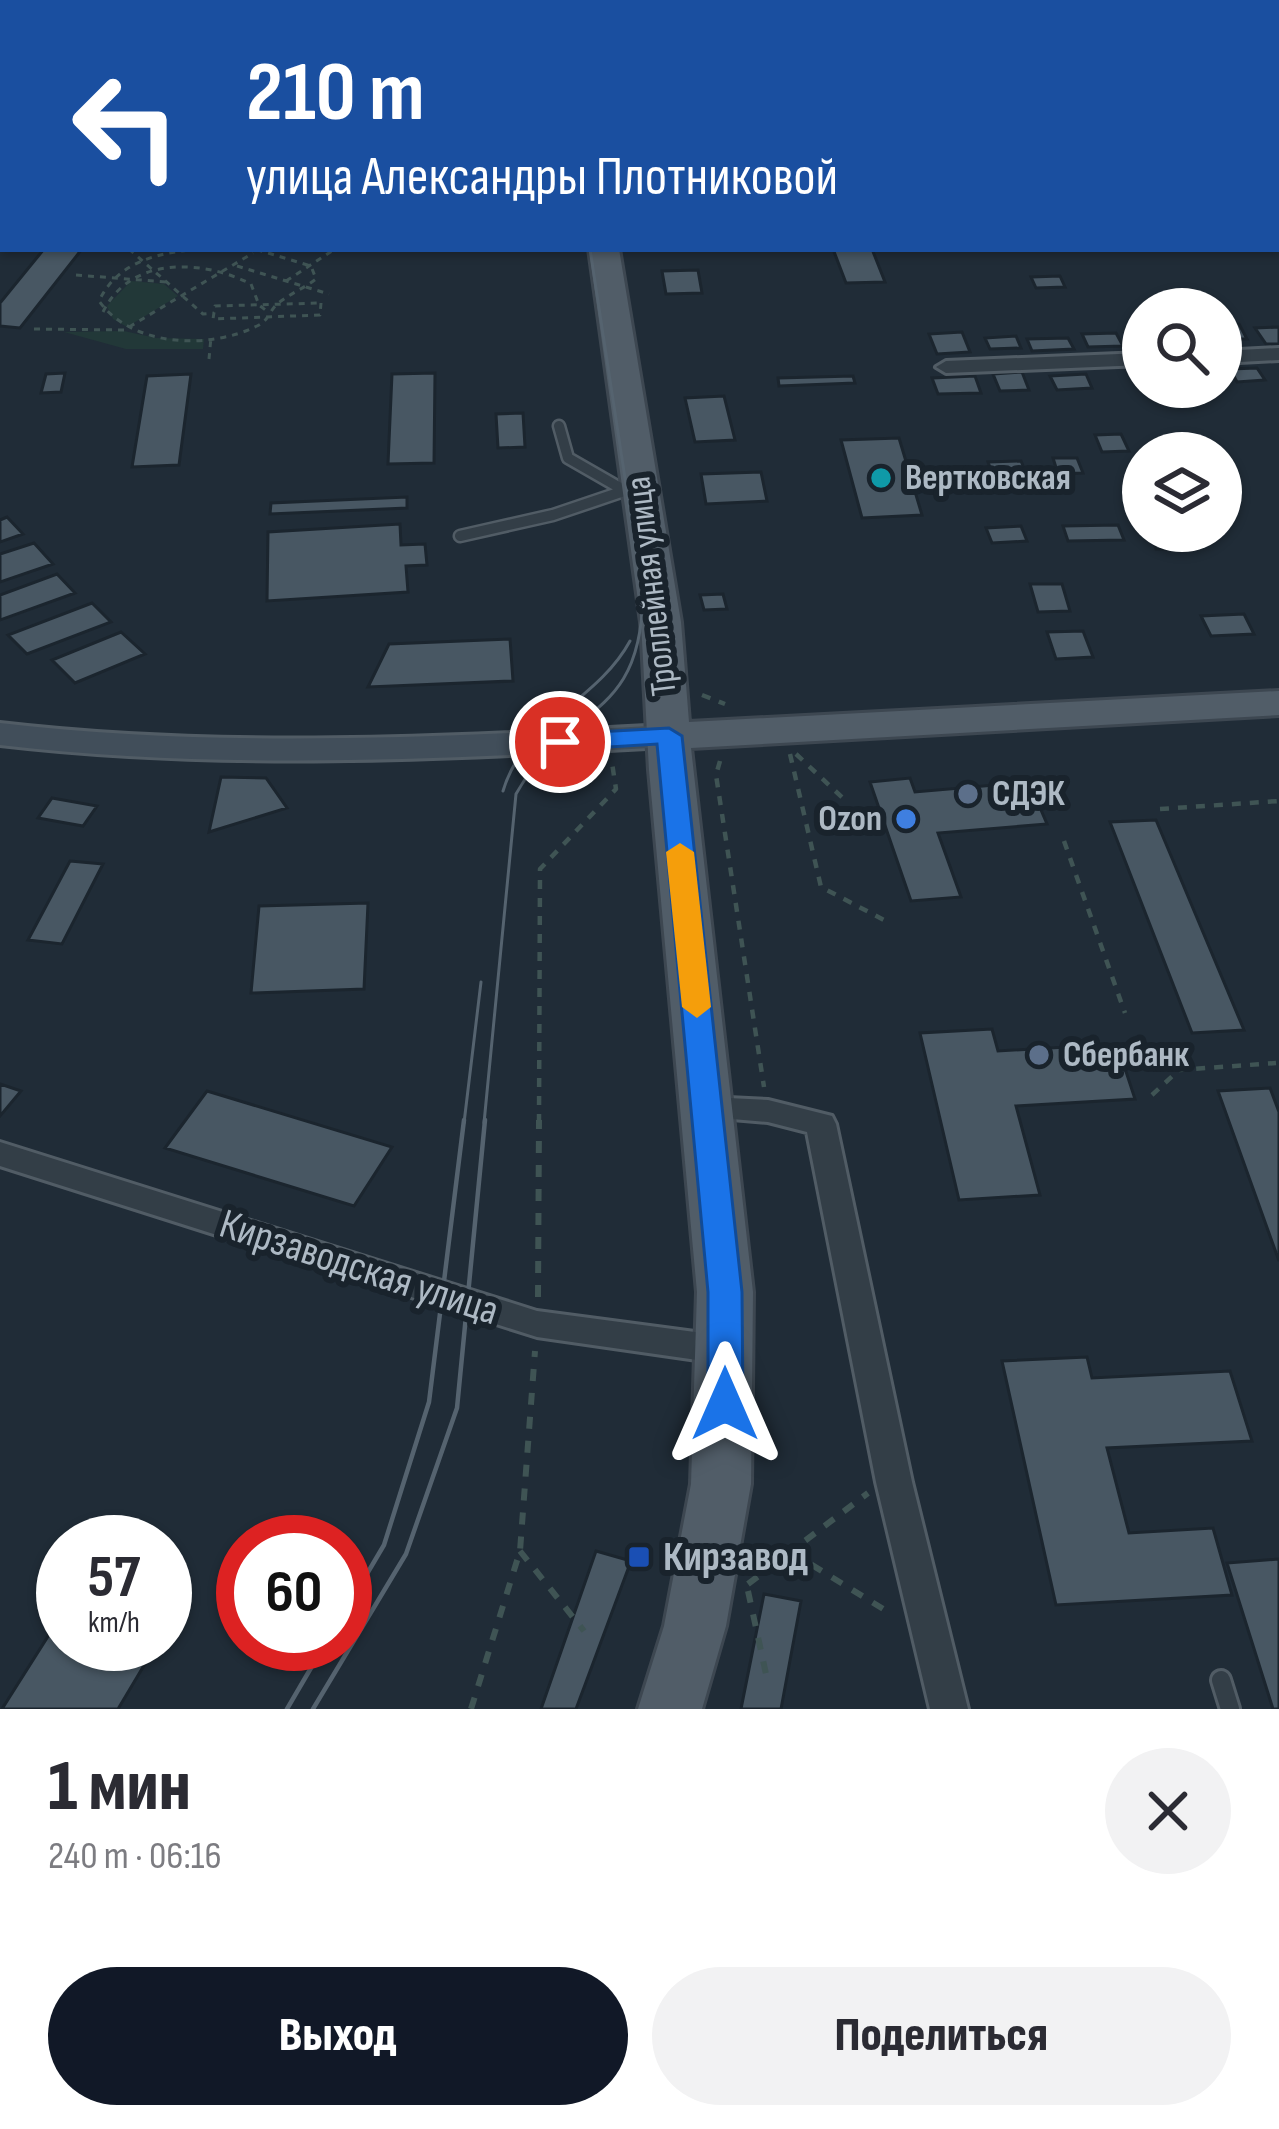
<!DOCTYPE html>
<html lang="ru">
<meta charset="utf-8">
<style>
:root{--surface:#fff;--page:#f2f2f3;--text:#2b2b33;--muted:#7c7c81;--accent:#111827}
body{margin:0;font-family:"Sofia Sans Condensed",sans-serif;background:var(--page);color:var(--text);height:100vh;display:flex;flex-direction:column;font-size:45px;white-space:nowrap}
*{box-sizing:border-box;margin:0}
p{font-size:39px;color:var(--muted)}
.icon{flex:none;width:66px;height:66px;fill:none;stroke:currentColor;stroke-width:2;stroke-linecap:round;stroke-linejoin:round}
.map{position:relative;height:1709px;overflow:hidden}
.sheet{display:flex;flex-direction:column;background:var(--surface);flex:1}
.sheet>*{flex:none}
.hud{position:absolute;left:0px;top:0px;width:1281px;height:252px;box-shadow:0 3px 9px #0004;background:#1a4fa0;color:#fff;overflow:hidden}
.buttons{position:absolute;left:1122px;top:288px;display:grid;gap:24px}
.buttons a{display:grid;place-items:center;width:120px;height:120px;border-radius:50%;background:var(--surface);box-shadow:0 3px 9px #0004;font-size:60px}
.speed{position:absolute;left:36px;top:1515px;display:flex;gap:24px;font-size:60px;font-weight:700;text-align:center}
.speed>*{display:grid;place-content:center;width:156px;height:156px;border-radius:50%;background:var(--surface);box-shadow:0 3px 9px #0004;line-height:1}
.speed small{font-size:30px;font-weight:400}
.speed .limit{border:18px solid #d22;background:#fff;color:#111}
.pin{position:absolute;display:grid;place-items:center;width:102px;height:102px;color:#fff;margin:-51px;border:6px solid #fff;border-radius:50%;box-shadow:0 3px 12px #0007}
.me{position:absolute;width:132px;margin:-66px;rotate:0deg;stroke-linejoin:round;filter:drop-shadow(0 0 9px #0008)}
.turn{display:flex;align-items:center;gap:42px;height:252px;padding:0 48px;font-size:54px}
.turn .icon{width:156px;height:156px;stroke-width:2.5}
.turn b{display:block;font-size:84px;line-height:102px}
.round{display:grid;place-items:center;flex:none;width:126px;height:126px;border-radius:63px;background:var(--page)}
.overview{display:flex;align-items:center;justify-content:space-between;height:204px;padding:0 48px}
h1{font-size:72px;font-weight:800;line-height:90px}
.action{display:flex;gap:24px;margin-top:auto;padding:24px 48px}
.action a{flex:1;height:138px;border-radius:72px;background:var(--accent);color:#fff;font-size:48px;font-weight:800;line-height:138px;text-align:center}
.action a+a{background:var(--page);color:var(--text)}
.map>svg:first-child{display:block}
.green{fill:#223838}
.building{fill:#485763;stroke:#1b252e;stroke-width:3}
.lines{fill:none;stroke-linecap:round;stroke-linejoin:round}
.service-far1-casing{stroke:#515c65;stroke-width:15}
.service-casing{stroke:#515c65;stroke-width:24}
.minor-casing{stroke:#515c65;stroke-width:6}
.secondary-casing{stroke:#515c65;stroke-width:6}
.primary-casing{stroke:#3d4751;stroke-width:6}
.path-far2{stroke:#3f5454;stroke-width:3;stroke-dasharray:6 6;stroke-linecap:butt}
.path-far1{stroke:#3f5454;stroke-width:4.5;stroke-dasharray:9 9;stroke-linecap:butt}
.path{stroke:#3f5454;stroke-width:6;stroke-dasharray:12 12;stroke-linecap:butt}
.service-far1{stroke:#333e47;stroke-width:10}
.service{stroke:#333e47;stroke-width:18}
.minor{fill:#333e47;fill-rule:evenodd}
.secondary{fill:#414e5a;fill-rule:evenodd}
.primary{fill:#515d68;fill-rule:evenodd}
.tram-far1{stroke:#55636f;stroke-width:3}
.tram{stroke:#55636f;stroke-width:4.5}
.route{fill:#1a73e8;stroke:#114b97;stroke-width:3}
.slow{fill:#f59e0b}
.culture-dot{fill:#0f9aa8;stroke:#19232c;stroke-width:4.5}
.service-dot{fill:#5c6f8a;stroke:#19232c;stroke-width:4.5}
.shop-dot{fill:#3f7fe0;stroke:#19232c;stroke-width:4.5}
.transit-dot{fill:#1a4fb4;stroke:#19232c;stroke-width:4.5}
.labels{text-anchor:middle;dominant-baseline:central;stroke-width:12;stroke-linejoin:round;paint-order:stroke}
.poi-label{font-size:36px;font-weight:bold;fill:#adb9c4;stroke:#19232c;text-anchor:start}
.street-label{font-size:36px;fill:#adb9c4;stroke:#19232c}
.near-street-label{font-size:42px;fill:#adb9c4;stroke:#19232c}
.near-poi-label{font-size:42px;font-weight:bold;fill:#adb9c4;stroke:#19232c;text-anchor:start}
</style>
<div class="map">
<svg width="1279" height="1709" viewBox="0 0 1279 1709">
<rect width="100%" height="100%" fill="#202c37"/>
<path class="green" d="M131,281L164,284L178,296L127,327L113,319L107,306Z
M124,331L156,338L204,339L203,349H126L64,332Z"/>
<path class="building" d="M44,249H82L20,328L0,326V303Z
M833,249H872L885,282L846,283Z
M698,270L702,293L666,294L662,271Z
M1060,276L1065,287L1036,288L1031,277Z
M1239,324L1247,339H1223L1221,325Z
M1279,327V344H1266L1255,328Z
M962,332L970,352L937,354L929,334Z
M1116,333L1123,346L1088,347L1082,334Z
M1016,336L1021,348L990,349L985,338Z
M1068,338L1074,349L1032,351L1027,339Z
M1257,368L1265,380L1237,382L1230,369Z
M1022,372L1029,390L1000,391L993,374Z
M65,373L61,392L41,393L46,374Z
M435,373L434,463L388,464L392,374Z
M191,374L179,465L132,467L147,376Z
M1086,374L1092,388L1057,390L1050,376Z
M853,376L855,383L779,386L778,378Z
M975,376L981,393L938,394L932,378Z
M724,396L735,440L695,442L685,398Z
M523,413L525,447L498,448L496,414Z
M1121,434L1129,451L1102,452L1095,435Z
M899,438L922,515L862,518L841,440Z
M1053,458H1077L1083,473L1058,474Z
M1021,461L1027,475L993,476L988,462Z
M761,472L767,501L706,504L701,474Z
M407,497V508L270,514L271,503Z
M7,517L23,534L0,542V520Z
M400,524L401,545L425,544L427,565L406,566L408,592L267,601L268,532Z
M1118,525L1124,540L1068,541L1063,526Z
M1021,526L1027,541L992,543L986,528Z
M1150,531H1178L1184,549H1156Z
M34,543L53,564L0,582V554Z
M57,574L75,593L0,620V595Z
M1030,584H1062L1070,611L1038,612Z
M723,594L727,609L704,610L700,595Z
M92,603L111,622L27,654L8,635Z
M1244,614L1254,634L1211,636L1201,616Z
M1083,631L1093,657L1056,659L1047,632Z
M121,632L145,654L75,683L52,660Z
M510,639L513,681L368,687L389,644Z
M221,777L266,778L287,808L209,832Z
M910,778L915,792L1029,782L1047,824L938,833L961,897L911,901L870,782Z
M52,798L97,806L83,826L38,818Z
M1156,820L1244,1030L1192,1033L1110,822Z
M70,861L103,864L62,944L28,940Z
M368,903L364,989L251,993L259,906Z
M992,1029L998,1051L1117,1044L1135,1099L1016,1106L1040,1195L959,1200L920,1033Z
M0,1084L21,1091L0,1116Z
M1270,1088L1279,1112V1261L1218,1091Z
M207,1091L392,1147L354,1206L165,1148Z
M1087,1357L1092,1378L1230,1371L1252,1441L1107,1448L1129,1533L1213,1528L1232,1595L1056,1605L1002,1361Z
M596,1551L631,1561L576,1709H541Z
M1279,1559V1709H1273L1227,1563Z
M764,1594L801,1601L781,1709H741Z
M59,1619L63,1644H129L152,1652L118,1709H2Z"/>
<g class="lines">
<defs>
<path id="service-far1" d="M559,426L568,458L622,489
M460,536L553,515L627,490"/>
<path id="service" d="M1221,1680L1230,1709"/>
<path id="minor" d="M62,0H78L61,3Z
M177,0H193V3H177Z
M291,0H307V3H291Z
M405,0H421L422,3H406Z
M1163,0H1179L1181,3H1165Z
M1278,33H1279V43H1278Z
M0,52H3V62H0Z
M0,106H3V116H0Z
M1278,110H1279V120H1278Z
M1278,133H1279V145H1278Z
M0,148H3V158H0Z
M0,170H3L0,181Z
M1279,348V360L1221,363V351Z
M1143,353V365L946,373L936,367L946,361Z
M708,1097L768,1100L832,1116L836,1124L912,1482L968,1709H930L876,1482L807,1132L768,1122L697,1116L693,1108L697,1100Z
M0,1142L537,1311L725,1336L737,1340L742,1350L737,1360L725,1364L537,1337L0,1166Z"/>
<path id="secondary" d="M0,723C223,749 445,737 669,725L682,728L687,736L682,744L669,747C445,759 223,771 0,745Z"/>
<path id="primary" d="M552,0H578V3H552Z
M589,249H619L681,622L689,722L1279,691V715L691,748L753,1292L751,1484L726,1626L702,1709H638L664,1626L691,1484L697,1292L649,770L641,622Z"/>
</defs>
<use href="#service-far1" class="service-far1-casing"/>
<use href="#service" class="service-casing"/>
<use href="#minor" class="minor-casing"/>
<use href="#secondary" class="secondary-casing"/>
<use href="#primary" class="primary-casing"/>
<path class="path-far2" d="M129,249L203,314L214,313
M199,249C158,253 118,261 99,301C132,347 209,350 257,326C268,321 268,314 276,305C287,295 303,289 316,279L311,266L258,250L229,249
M237,266L329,294
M76,275L166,282
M286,281L335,249
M321,303L320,315L213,319L215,306Z
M103,312C130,256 202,259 251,284L259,305L268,312
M34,329L124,330L253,253
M209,359L211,337"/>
<path class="path-far1" d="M702,695L725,704
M790,754L821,887L886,921
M796,754L847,802
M720,761L716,775L764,1087
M1160,809L1279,801
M1064,841L1125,1013
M1152,1095L1179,1070L1276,1063
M539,1123L540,869L616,789L612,763"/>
<path class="path" d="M538,1297L539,1120
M520,1551L584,1631
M791,1552L893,1615
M748,1584L868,1493
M748,1591L766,1674
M471,1709L520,1551L535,1351"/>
<use href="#service-far1" class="service-far1"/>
<use href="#service" class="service"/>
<use href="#minor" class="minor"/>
<use href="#secondary" class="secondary"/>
<use href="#primary" class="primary"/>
<path class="tram-far1" d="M503,791C523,722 597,702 630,641
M464,1123L481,982
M484,1123L516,794C568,701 640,724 643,596L590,249"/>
<path class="tram" d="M345,1611L384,1545L429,1402L464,1120
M287,1709L325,1644
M313,1709L406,1554L457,1408L485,1120"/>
</g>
<path class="route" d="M669,728L682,736L742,1292L743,1404L737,1414L725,1418L713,1414L708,1404V1292L657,744L560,750L548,742L560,734Z"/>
<path class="slow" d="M680,843L694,852L711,1007L697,1018L682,1007L666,852Z"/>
<circle class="culture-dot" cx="881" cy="478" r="12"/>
<g class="service-dot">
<circle cx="968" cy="794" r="12"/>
<circle cx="1039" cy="1055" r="12"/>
</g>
<circle class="shop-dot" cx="906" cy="819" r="12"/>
<rect class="transit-dot" x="627" y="1545" width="24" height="24" rx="6"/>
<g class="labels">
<g class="poi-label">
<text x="905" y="478">Вертковская</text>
<text x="992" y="794">СДЭК</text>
<text x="882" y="819" text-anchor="end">Ozon</text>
<text x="1063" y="1055">Сбербанк</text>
</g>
<g class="street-label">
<text transform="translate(652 586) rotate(-97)">Троллейная улица</text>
</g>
<g class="near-street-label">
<text transform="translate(359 1268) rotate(18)">Кирзаводская улица</text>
</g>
<g class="near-poi-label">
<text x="663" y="1557">Кирзавод</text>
</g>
</g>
</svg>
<div class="buttons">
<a><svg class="icon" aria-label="search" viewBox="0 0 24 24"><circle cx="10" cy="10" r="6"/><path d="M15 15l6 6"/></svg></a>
<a><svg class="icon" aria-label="layers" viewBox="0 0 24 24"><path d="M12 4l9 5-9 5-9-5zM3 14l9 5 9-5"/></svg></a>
</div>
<div class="speed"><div>57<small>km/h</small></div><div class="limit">60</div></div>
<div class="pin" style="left:560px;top:742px;background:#d93025"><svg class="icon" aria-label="arrive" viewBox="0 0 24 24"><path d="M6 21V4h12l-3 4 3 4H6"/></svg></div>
<svg class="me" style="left:725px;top:1404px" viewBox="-20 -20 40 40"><path d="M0-17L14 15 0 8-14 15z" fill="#1a73e8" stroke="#fff" stroke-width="4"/></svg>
<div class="hud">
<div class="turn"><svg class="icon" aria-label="left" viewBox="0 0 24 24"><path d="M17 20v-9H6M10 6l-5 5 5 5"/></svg><div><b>210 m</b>улица Александры Плотниковой</div></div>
</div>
</div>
<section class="sheet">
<div class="overview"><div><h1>1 мин</h1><p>240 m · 06:16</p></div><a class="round"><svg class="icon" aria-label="close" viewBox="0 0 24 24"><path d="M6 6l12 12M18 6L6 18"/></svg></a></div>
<div class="action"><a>Выход</a><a>Поделиться</a></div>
</section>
